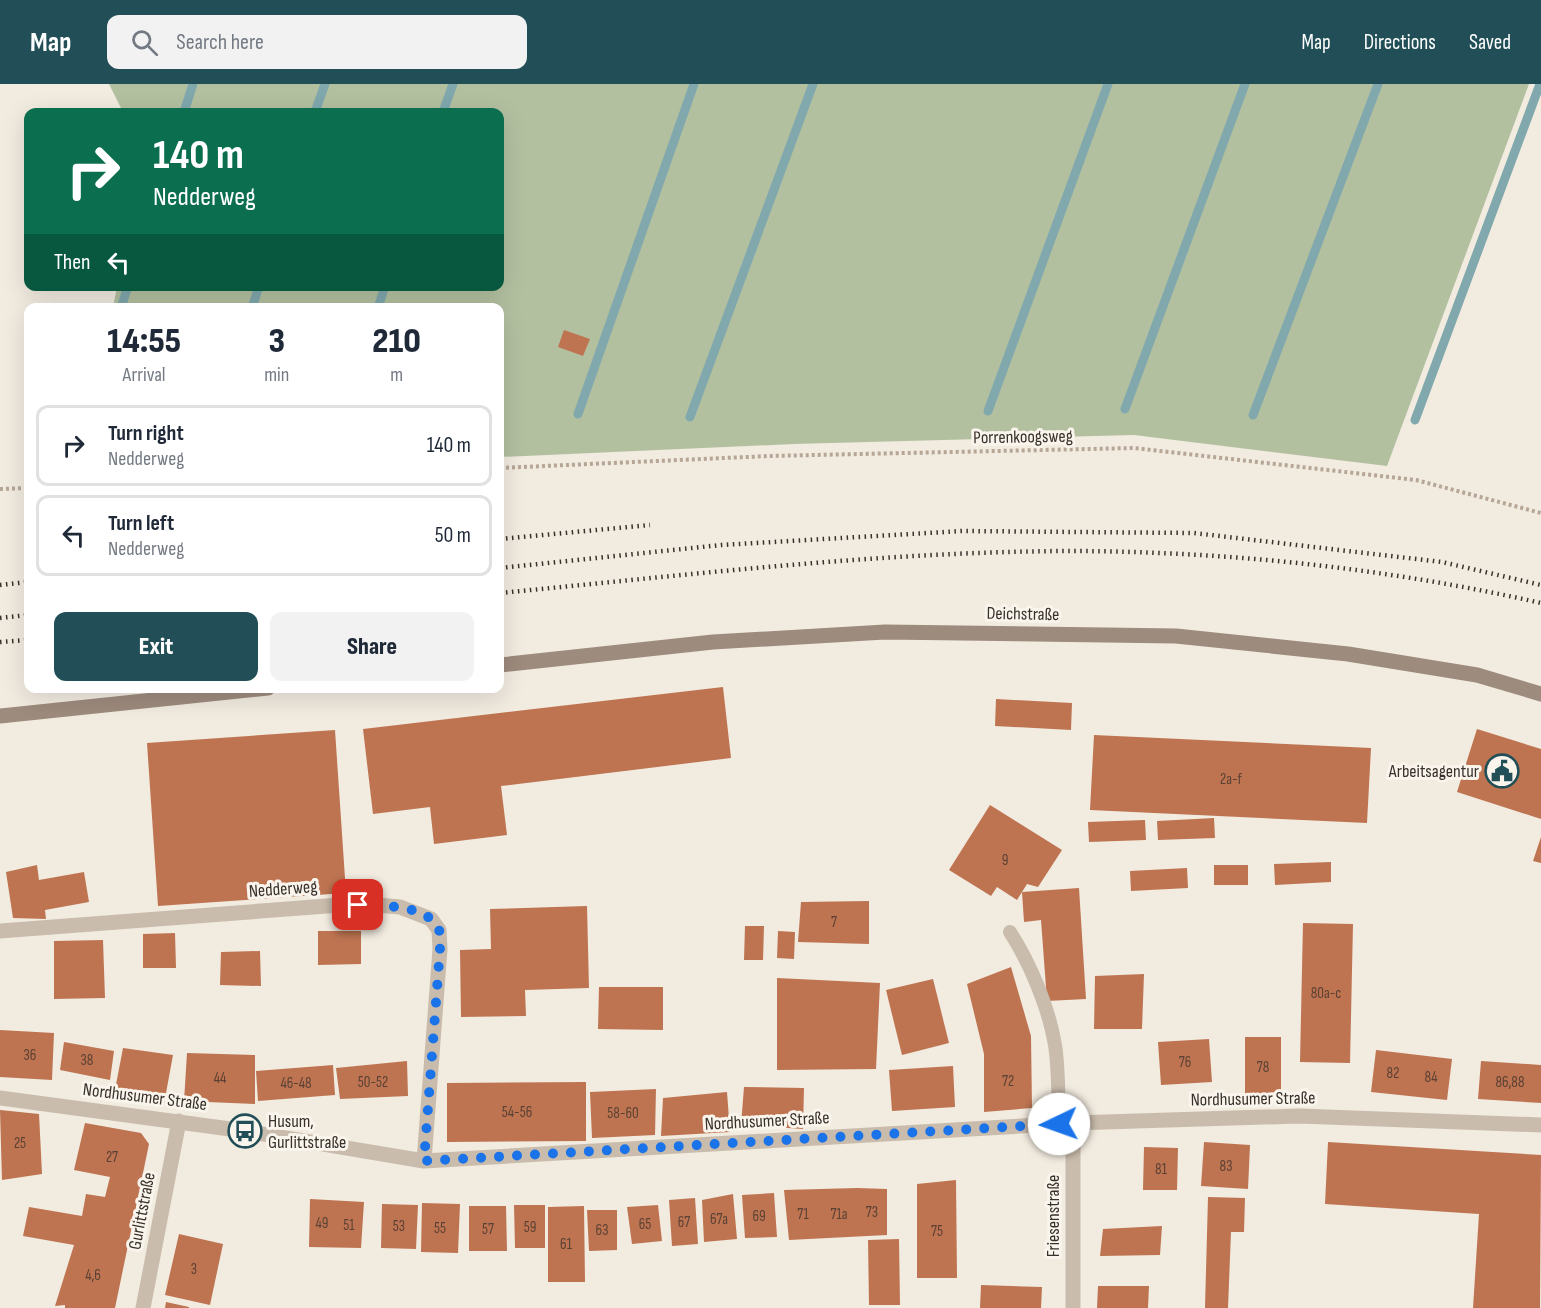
<!DOCTYPE html>
<meta charset="utf-8">
<style>
:root{--surface:#fff;--page:#f2f2f3;--text:#1f2937;--muted:#747a83;--line:#e0e1e3;--accent:#224f57}
body{margin:0;font-family:"Sofia Sans Condensed",sans-serif;background:var(--page);color:var(--text);height:100vh;display:flex;flex-direction:column;font-size:22px;white-space:nowrap}
*{box-sizing:border-box;margin:0}
p{font-size:20px;color:var(--muted)}
.icon{flex:none;width:33px;height:33px;fill:none;stroke:currentColor;stroke-width:2;stroke-linecap:round;stroke-linejoin:round}
.map{position:relative;flex:1;overflow:hidden}
.side{position:absolute;left:24px;top:219px;width:480px;height:390px;display:flex;flex-direction:column;background:var(--surface);border-radius:12px;box-shadow:0 6px 24px #0002}
.side>*{flex:none}
.banner{position:absolute;left:24px;top:24px;width:480px;height:183px;border-radius:12px;box-shadow:0 6px 24px #0002;background:#0b6e4f;color:#fff;overflow:hidden}
.pin{position:absolute;display:grid;place-items:center;width:51px;height:51px;color:#fff;margin:-26px;border-radius:12px;box-shadow:0 3px 9px #0006}
.me{position:absolute;width:66px;margin:-33px;rotate:267deg;stroke-linejoin:round;filter:drop-shadow(0 0 4px #0008)}
.turn{display:flex;align-items:center;gap:21px;height:126px;padding:0 30px;font-size:27px}
.turn .icon{width:78px;height:78px;stroke-width:2.5}
.turn b{display:block;font-size:42px;line-height:51px}
.then{display:flex;align-items:center;height:57px;padding:0 30px;background:#0003;gap:12px;font-size:22px}
.eta{display:flex;justify-content:space-evenly;align-items:center;height:102px;text-align:center}
.eta b{font-size:36px;font-weight:800;line-height:42px}
.action{display:flex;gap:12px;margin-top:auto;padding:12px 30px}
.action a{flex:1;height:69px;border-radius:12px;background:var(--accent);color:#fff;font-size:24px;font-weight:800;line-height:69px;text-align:center}
.action a+a{background:var(--page);color:var(--text)}
ul{padding:0;list-style:none}
li{display:flex;align-items:center;gap:18px;height:81px;margin:0 12px 9px;padding:0 18px;border:3px solid var(--line);border-radius:12px}
li div{flex:1}
li b{display:block;font-size:22px}
li em{font-style:normal}
header{display:flex;align-items:center;gap:36px;box-sizing:border-box;height:84px;padding:0 30px;background:var(--accent);color:#fff}
header strong{font-size:28px}
nav{display:flex;gap:33px;margin-inline-start:auto;font-size:21px}
.search{width:420px;height:54px;background:var(--page);display:flex;align-items:center;gap:15px;box-sizing:border-box;padding:0 21px;border-radius:12px;color:var(--muted);font-size:22px}
.map>svg:first-child{display:block}
.green{fill:#b3c0a0}
.lines{fill:none;stroke-linecap:round;stroke-linejoin:round}
.stream{stroke:#80a8ad;stroke-width:9}
.building{fill:#be7451}
.path{stroke:#b5a696;stroke-width:4;stroke-dasharray:3 3;stroke-linecap:butt}
.service{stroke:#c9bcac;stroke-width:14}
.minor{stroke:#c9bcac;stroke-width:15}
.secondary{stroke:#9d8b7d;stroke-width:15}
.rail{stroke:#38302b;stroke-width:4.5;stroke-dasharray:1.5 4.5;stroke-linecap:butt}
.route{stroke:#1a73e8;stroke-width:10;stroke-dasharray:0 18}
.labels{text-anchor:middle;dominant-baseline:central;stroke-width:6;stroke-linejoin:round;paint-order:stroke}
.number-label{font-size:15px;fill:#5a4134}
.street-label{font-size:18px;fill:#38302b;stroke:#f9f4ec}
.poi-label{font-size:18px;fill:#38302b;stroke:#f9f4ec;text-anchor:end}
</style>
<header>
<strong>Map</strong>
<div class="search"><svg class="icon" aria-label="search" viewBox="0 0 24 24"><circle cx="10" cy="10" r="6"/><path d="M15 15l6 6"/></svg>Search here</div>
<nav><a>Map</a><a>Directions</a><a>Saved</a></nav>
</header>
<div class="map">
<svg width="1541" height="1224" viewBox="0 0 1541 1224">
<rect width="100%" height="100%" fill="#f2ebe0"/>
<path class="green" d="M109,0H1529L1387,382L1134,351L794,360L500,373V224L113,223L117,203L500,202V28H123Z"/>
<g class="lines">
<path class="stream" d="M184,28L193,0
M315,28L325,0
M443,28L453,0
M121,224L128,202
M252,224L259,202
M378,224L385,202
M1125,325L1245,0
M988,327L1108,0
M578,330L694,0
M1253,331L1378,0
M690,333L813,0
M1415,336L1540,0"/>
</g>
<path class="building" d="M564,246L590,255L583,272L558,263Z
M723,603L731,674L501,702L507,751L434,760L430,723L373,730L363,645Z
M996,615L1072,619L1071,646L995,642Z
M1477,645L1541,665V735L1457,708Z
M335,646L346,809L158,822L147,659Z
M1094,651L1371,664L1367,739L1090,726Z
M990,721L1062,766L1038,803L1027,800L1022,808L1079,804L1086,915L1047,917L1041,836L1024,838L1022,808L1017,816L997,803L991,812L949,786Z
M1214,734L1215,754L1158,756L1157,737Z
M1145,736L1146,756L1089,758L1088,738Z
M1541,753V779L1533,777Z
M1331,778V798L1275,801L1274,780Z
M37,781L39,796L84,788L89,818L45,826L46,835L13,834L6,788Z
M1214,781H1248V801H1214Z
M1187,784L1188,804L1131,807L1130,787Z
M869,817V860L798,858L801,818Z
M587,822L589,904L525,906L526,932L461,933L460,866L491,865L490,825Z
M1303,839L1353,840L1350,979L1300,978Z
M745,842H764L763,876H744Z
M318,847H361V880L318,881Z
M778,847L795,848L794,875L777,874Z
M175,849L176,884H143V850Z
M103,856L105,914L54,915V857Z
M260,867L261,902L220,901L221,868Z
M1011,883L1031,952L1032,1024L984,1028V970L967,900Z
M1144,890L1142,945H1094L1095,892Z
M777,894L880,899L876,985L777,986Z
M933,895L949,959L902,971L886,906Z
M599,903H663V946L598,945Z
M0,946L54,949L52,996L0,993Z
M1245,953H1281V1012H1245Z
M1209,955L1212,998L1161,1001L1158,958Z
M64,958L114,967L110,996L60,986Z
M123,964L173,971L164,1020L114,1011Z
M1376,966L1452,975L1447,1016L1371,1008Z
M187,969L255,971V1020L184,1017Z
M407,977L408,1012L340,1015L336,984Z
M1481,977L1541,981V1019L1478,1015Z
M333,981L335,1011L258,1017L256,987Z
M953,982L955,1023L892,1027L889,986Z
M586,998V1057L447,1058V999Z
M744,1003L804,1004L803,1045L741,1041Z
M656,1005L655,1051L592,1054L590,1008Z
M727,1008L730,1048L661,1052L663,1014Z
M0,1026L39,1030L42,1090L2,1096Z
M85,1039L141,1049L149,1060L115,1224H65V1221L55,1222L74,1161L23,1152L29,1123L82,1132L86,1110L105,1113L110,1093L74,1086Z
M1204,1058L1250,1061L1248,1105L1201,1102Z
M1328,1058L1541,1071L1540,1224H1473L1479,1130L1325,1120Z
M1144,1063L1178,1064L1177,1106H1143Z
M956,1096L957,1194H917V1100Z
M857,1104L887,1105V1151L789,1156L784,1106Z
M774,1109L777,1153L745,1154L742,1111Z
M733,1110L737,1155L704,1158L702,1116Z
M1208,1113L1245,1114L1244,1148H1231L1228,1224H1205Z
M695,1114L698,1160L672,1162L669,1116Z
M310,1115L364,1118L361,1164L309,1163Z
M422,1119L460,1120L458,1169L421,1168Z
M382,1120L418,1121L416,1165L381,1164Z
M514,1121H545V1164H515Z
M658,1121L662,1157L632,1160L627,1123Z
M469,1122H506L507,1167H469Z
M584,1122L585,1198H548V1123Z
M587,1126H617V1166L589,1167Z
M1162,1142L1160,1171L1100,1172L1103,1145Z
M179,1150L223,1160L210,1221L165,1211Z
M899,1155L900,1221H869L868,1156Z
M981,1201L1042,1203L1041,1224H980Z
M1098,1202H1149L1148,1224H1097Z
M166,1218L189,1223V1224H165Z"/>
<g class="lines">
<path class="path" d="M500,384L769,372L1134,364L1416,396L1541,429
M0,405L28,404"/>
<path class="service" d="M1010,848C1030,879 1049,924 1055,961C1059,986 1058,1014 1059,1040"/>
<path class="minor" d="M0,847L340,821H377L400,823L431,835L439,846L440,865L424,1077
M0,1014L245,1047L424,1077L1073,1039L1300,1032L1541,1041
M143,1224L179,1037
M1073,1224V1039"/>
<path class="secondary" d="M500,581L713,558L885,548L1176,552L1348,570L1477,591L1541,610
M0,632L268,604"/>
<path class="rail" d="M500,455L650,441
M500,484L721,461L962,447L1194,449L1442,478L1541,501
M0,501L28,498
M500,509C688,491 877,468 1066,467C1226,467 1386,484 1541,519
M0,534L28,531
M0,558L28,556"/>
</g>
<g class="lines">
<path class="route" d="M358,821C380,821 430,821 439,846C441,851 439,859 440,865L424,1077L1059,1040"/>
</g>
<defs>
<symbol id="civic-ring" viewBox="-11 -11 22 22"><circle r="9.5" fill="#f9f4ec" stroke="#224f57" stroke-width="1.5"/><path d="M-.6-6.5H3V-4.5H.6V-3L4-1V1h2V6H-6V1h2V-1L-.6-3ZM-1.2 2.5V6h2.4V2.5Z" fill="#224f57"/></symbol>
<symbol id="bus-ring" viewBox="-11 -11 22 22"><circle r="9.5" fill="#f9f4ec" stroke="#224f57" stroke-width="1.5"/><path d="M-5-6H5V4H4V6H2V4H-2V6H-4V4H-5ZM-3.5-4V0h7V-4ZM-3.5 1.2v1.5H-2V1.2ZM2 1.2v1.5H3.5V1.2Z" fill="#224f57"/></symbol>
</defs>
<g fill-rule="evenodd">
<use href="#civic-ring" x="1483" y="668" width="38" height="38"/>
<use href="#bus-ring" x="226" y="1028" width="38" height="38"/>
</g>
<g class="labels">
<g class="number-label">
<text x="1231" y="695">2a-f</text>
<text x="1005" y="776">9</text>
<text x="834" y="838">7</text>
<text x="1326" y="909">80a-c</text>
<text x="30" y="971">36</text>
<text x="87" y="976">38</text>
<text x="1185" y="978">76</text>
<text x="1263" y="983">78</text>
<text x="1393" y="989">82</text>
<text x="1431" y="993">84</text>
<text x="220" y="994">44</text>
<text x="1008" y="997">72</text>
<text x="373" y="998">50-52</text>
<text x="1510" y="998">86,88</text>
<text x="296" y="999">46-48</text>
<text x="517" y="1028">54-56</text>
<text x="623" y="1029">58-60</text>
<text x="20" y="1059">25</text>
<text x="112" y="1073">27</text>
<text x="1226" y="1082">83</text>
<text x="1161" y="1085">81</text>
<text x="872" y="1128">73</text>
<text x="803" y="1130">71</text>
<text x="839" y="1130">71a</text>
<text x="759" y="1132">69</text>
<text x="719" y="1135">67a</text>
<text x="684" y="1138">67</text>
<text x="322" y="1139">49</text>
<text x="645" y="1140">65</text>
<text x="349" y="1141">51</text>
<text x="399" y="1142">53</text>
<text x="530" y="1143">59</text>
<text x="440" y="1144">55</text>
<text x="488" y="1145">57</text>
<text x="602" y="1146">63</text>
<text x="937" y="1147">75</text>
<text x="566" y="1160">61</text>
<text x="194" y="1185">3</text>
<text x="93" y="1191">4,6</text>
</g>
<g class="street-label">
<text transform="translate(1023 353) rotate(-1)">Porrenkoogsweg</text>
<text transform="translate(1023 530) rotate(1)">Deichstraße</text>
<text transform="translate(283 805) rotate(-4)">Nedderweg</text>
<text transform="translate(145 1013) rotate(7)">Nordhusumer Straße</text>
<text transform="translate(1253 1015) rotate(-1)">Nordhusumer Straße</text>
<text transform="translate(767 1037) rotate(-3)">Nordhusumer Straße</text>
<text transform="translate(142 1127) rotate(-79)">Gurlittstraße</text>
<text transform="translate(1053 1132) rotate(-90)">Friesenstraße</text>
</g>
<g class="poi-label">
<text x="1479" y="687">Arbeitsagentur</text>
<text x="268" y="1037" text-anchor="start">Husum,<tspan x="268" dy="21">Gurlittstraße</tspan></text>
</g>
</g>
</svg>
<div class="pin" style="left:358px;top:821px;background:#d93025"><svg class="icon" aria-label="arrive" viewBox="0 0 24 24"><path d="M6 21V4h12l-3 4 3 4H6"/></svg></div>
<svg class="me" style="left:1059px;top:1040px" viewBox="-20 -20 40 40"><circle r="19" fill="#fff"/><path d="M0-13L10 11 0 6-10 11z" fill="#1a73e8"/></svg>
<div class="banner">
<div class="turn"><svg class="icon" aria-label="right" viewBox="0 0 24 24"><path d="M7 20v-9h11M14 6l5 5-5 5"/></svg><div><b>140 m</b>Nedderweg</div></div>
<div class="then">Then<svg class="icon" aria-label="left" viewBox="0 0 24 24"><path d="M17 20v-9H6M10 6l-5 5 5 5"/></svg></div>
</div>
<section class="side">
<div class="eta">
<div><b>14:55</b><p>Arrival</p></div>
<div><b>3</b><p>min</p></div>
<div><b>210</b><p>m</p></div>
</div>
<ul>
<li><svg class="icon" aria-label="right" viewBox="0 0 24 24"><path d="M7 20v-9h11M14 6l5 5-5 5"/></svg><div><b>Turn right</b><p>Nedderweg</p></div><em>140 m</em></li>
<li><svg class="icon" aria-label="left" viewBox="0 0 24 24"><path d="M17 20v-9H6M10 6l-5 5 5 5"/></svg><div><b>Turn left</b><p>Nedderweg</p></div><em>50 m</em></li>
</ul>
<div class="action"><a>Exit</a><a>Share</a></div>
</section>
</div>
